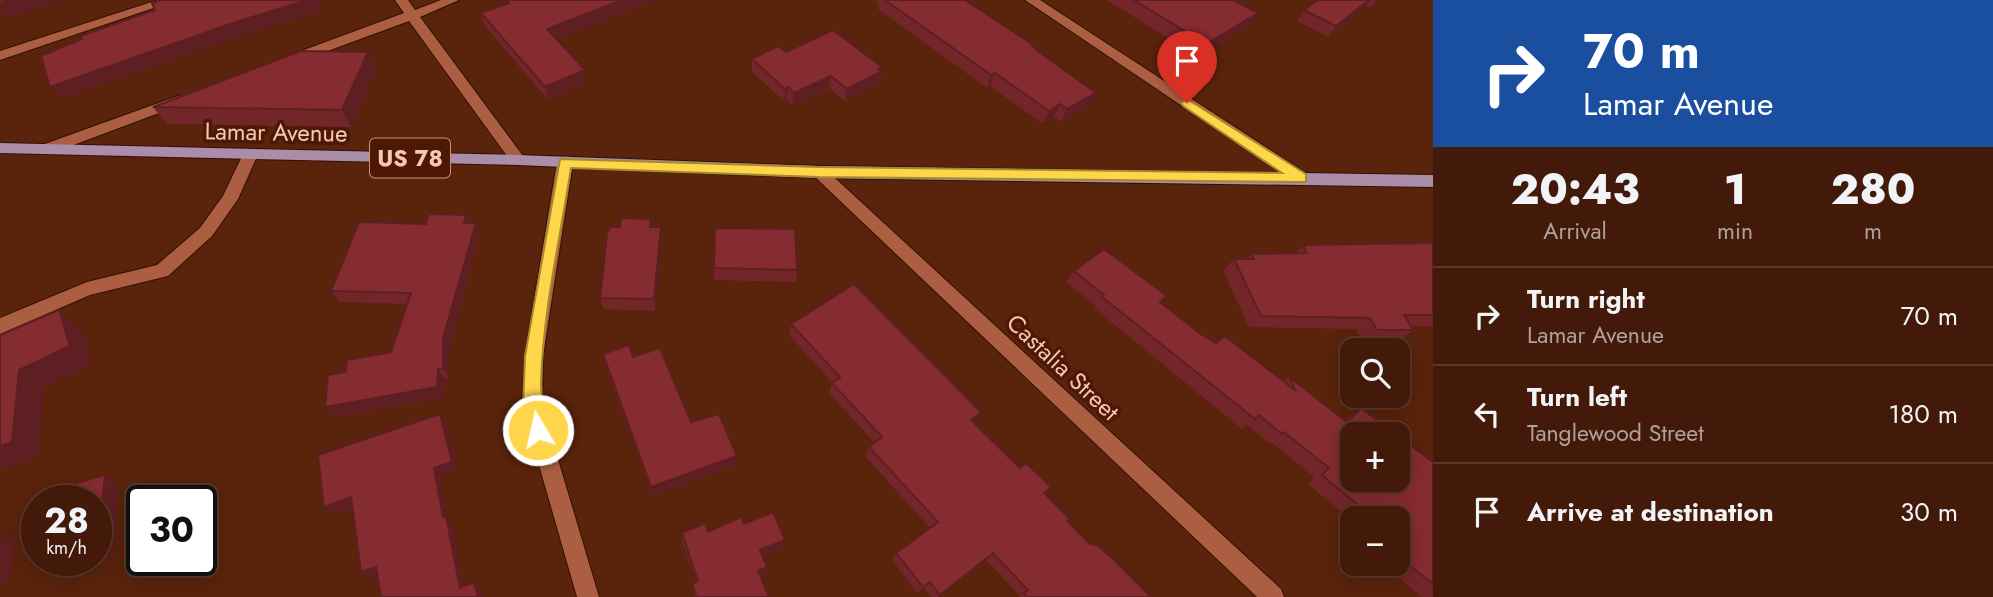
<!DOCTYPE html>
<meta charset="utf-8">
<style>
:root{--surface:#431a09;--page:#4d2717;--text:#f1f3f6;--muted:#afa19c;--line:#5b382a}
body{margin:0;font-family:Jost,sans-serif;background:var(--page);color:var(--text);height:100vh;display:flex;flex-direction:column;font-size:26px;white-space:nowrap}
*{box-sizing:border-box;margin:0}
p{font-size:23px;color:var(--muted)}
.icon{flex:none;width:38px;height:38px;fill:none;stroke:currentColor;stroke-width:2;stroke-linecap:round;stroke-linejoin:round}
.map{position:relative;flex:1;overflow:hidden}
.panel{display:flex;flex-direction:column;background:var(--surface);width:560px}
.panel>*{flex:none}
.guide{background:#1a4fa0;color:#fff;overflow:hidden}
.buttons{position:absolute;left:1340px;top:338px;display:grid;gap:14px}
.buttons a{display:grid;place-items:center;width:70px;height:70px;border-radius:14px;background:var(--surface);box-shadow:0 4px 18px #0003,0 0 0 2px var(--line);font-size:35px}
.speed{position:absolute;left:21px;top:485px;display:flex;gap:14px;font-size:35px;font-weight:700;text-align:center}
.speed>*{display:grid;place-content:center;width:91px;height:91px;border-radius:50%;background:var(--surface);box-shadow:0 4px 18px #0003,0 0 0 2px var(--line);line-height:1}
.speed small{font-size:18px;font-weight:400}
.speed .limit{border:4px solid #111;border-radius:10px;background:#fff;color:#111}
.pin{position:absolute;display:grid;place-items:center;width:60px;height:60px;color:#fff;margin:-72px -30px;border-radius:50% 50% 50% 0;rotate:-45deg;box-shadow:0 0 7px #0007}
.pin .icon{rotate:45deg}
.me{position:absolute;width:77px;margin:-38px;rotate:351deg;stroke-linejoin:round;filter:drop-shadow(0 0 5px #0008)}
.turn{display:flex;align-items:center;gap:24px;height:147px;padding:0 35px;font-size:32px}
.turn .icon{width:91px;height:91px;stroke-width:2.5}
.turn b{display:block;font-size:49px;line-height:60px}
.eta{display:flex;justify-content:space-evenly;align-items:center;height:119px;text-align:center}
.eta b{font-size:42px;font-weight:800;line-height:49px}
ul{padding:0;list-style:none}
li{display:flex;align-items:center;gap:21px;height:98px;padding:0 35px;border-top:2px solid var(--line)}
li div{flex:1}
li b{display:block;font-size:26px}
li em{font-style:normal}
main{display:flex;flex:1;min-height:0}
.map>svg:first-child{display:block}
.lines{fill:none;stroke-linecap:round;stroke-linejoin:round}
.lane-casing{stroke:#351002;stroke-width:2}
.street-casing{stroke:#351002;stroke-width:2}
.secondary-casing{stroke:#351002;stroke-width:2}
.primary-casing{stroke:#351002;stroke-width:2}
.lane{fill:#ab5e41;fill-rule:evenodd}
.street{fill:#ab5e41;fill-rule:evenodd}
.secondary{fill:#ab5e41;fill-rule:evenodd}
.primary{fill:#a98da9;fill-rule:evenodd}
.wall{fill:#72262a}
.shaded-wall{fill:#5d1f22}
.building{fill:#852c31;stroke:#5d1f22;stroke-width:2}
.route{fill:#ffd54a;stroke:#a68a30;stroke-width:2}
.labels{text-anchor:middle;dominant-baseline:central;stroke-width:7;stroke-linejoin:round;paint-order:stroke}
.shield{fill:#4e1802;stroke:#c29382;stroke-width:2}
.shield-label{font-size:23px;font-weight:bold;fill:#f4c8b9}
.street-label{font-size:24px;fill:#f4c8b9;stroke:#4e1802}
</style>
<main>
<div class="map">
<svg width="1433" height="597" viewBox="0 0 1433 597">
<rect width="100%" height="100%" fill="#59230c"/>
<g class="lines">
<defs>
<path id="lane" d="M158,0H177L0,60V51Z
M250,149L258,154L238,199L212,236L168,276L90,295L0,334V318L87,282L157,265L200,228L223,196L245,150Z"/>
<path id="street" d="M395,0H408L415,10L441,0H459L420,17L523,156L526,160L523,164H513L409,21L295,63L290,64L283,60L285,57L404,13Z
M1025,0H1040L1307,174L1309,178L1307,182H1295Z
M178,96L185,101L183,104L52,153H42L39,149L42,145Z
M565,156L573,162L543,356L542,406L599,597H577L522,406L525,356L557,162Z"/>
<path id="secondary" d="M819,166L824,168L1281,589L1284,597H1257L814,176L811,172Z"/>
<path id="primary" d="M0,143L518,155L819,166L1433,175V187L819,178L518,165L0,153Z"/>
</defs>
<use href="#lane" class="lane-casing"/>
<use href="#street" class="street-casing"/>
<use href="#secondary" class="secondary-casing"/>
<use href="#primary" class="primary-casing"/>
<use href="#lane" class="lane"/>
<use href="#street" class="street"/>
<use href="#secondary" class="secondary"/>
<use href="#primary" class="primary"/>
</g>
<path class="wall" d="M506,0H656L557,39L587,82L548,100L485,26L481,13L507,4Z
M875,0H965L1089,105L1061,122L1054,117L1043,124L990,86L987,88L878,9L879,3Z
M1107,0H1233L1258,13L1249,26L1198,57Z
M1318,0H1383L1370,8L1366,6L1328,37L1297,21L1304,10Z
M368,52L376,70L351,127L167,124L153,107Z
M786,52L881,71H882L879,84L845,101L829,88L792,105L786,100L784,101L752,72V59Z
M476,223L480,235L449,349V378L444,379L443,398L334,417L346,372L391,352L407,304L339,302L331,291L426,224Z
M652,227H661L662,239L655,311L603,309L600,298Z
M715,228L797,270L796,282L714,280Z
M1433,243V326H1411L1413,330L1399,341H1363L1356,329L1249,327L1223,271L1234,259H1247L1252,254L1295,253L1303,245Z
M1074,271L1161,303L1202,335L1283,381L1289,377L1345,420L1361,408L1433,462V597H1422L1382,564H1398V518H1353V522L1308,484L1314,477L1271,442L1269,443L1247,425L1242,429L1094,308L1096,306L1066,282Z
M791,324L975,423L1020,468L1051,487L1045,494L1067,521L1090,544L1151,597H1019L1020,596L986,560L939,597H931L924,588L917,593L892,560L896,553L930,528L865,456L869,447L874,442L829,393L832,382L789,335Z
M603,354L633,357L691,422L737,456V465L653,496L605,364Z
M744,524L785,540L783,547L762,556L767,567L766,574L760,576L769,597H695L693,591L692,584L697,582L682,541V533L708,532Z
M1353,527V539L1346,534Z"/>
<path class="shaded-wall" d="M12,0H61L8,18L0,8V4Z
M307,0H319L324,10L238,37L62,99L50,87L230,24Z
M622,0H656L550,42L547,29Z
M1369,0H1371L1366,6L1328,37L1336,26Z
M1377,0H1383L1370,8Z
M1258,13L1249,26L1198,57L1206,44Z
M368,52L376,70L351,127L342,110Z
M882,67L879,84L845,101L847,89Z
M585,70L587,82L548,100L545,87Z
M995,73L990,86L987,88L991,75Z
M831,76L829,88L792,105L794,93Z
M788,87L786,100L784,101L785,89Z
M1096,93L1089,105L1061,122L1067,109Z
M1060,104L1054,117L1043,124L1049,111Z
M466,215L471,227L464,223Z
M476,223L480,235L449,349V378L443,368V338Z
M661,227L662,239L655,311L654,299Z
M59,310L82,329L93,364L44,387L39,458L0,469V446L19,370Z
M438,369L444,379L443,398L334,417L325,407Z
M981,412L975,422L966,429L971,420Z
M440,414L446,423L458,471L440,477L448,519L452,524L466,595L460,588L443,517L434,468Z
M737,456V465L653,496L651,487Z
M105,475L119,483L114,556L61,573L44,566L62,560H96V549Z
M351,497L360,506L334,515L324,507Z
M0,535L15,542L10,581L0,585Z
M785,540L783,547L759,557L760,550Z
M993,553L986,560L939,597H938Z
M376,567L385,574L370,579L361,572Z
M767,567L766,574L757,578L758,571Z
M474,582L481,589L483,597H478Z"/>
<path class="building" d="M0,0H12L0,4Z
M161,0H307L230,24L50,87L41,56L82,39L81,36L155,10L152,3Z
M507,0H622L547,29L585,70L545,87L481,13L509,3Z
M885,0H965L1029,42L1039,52L1096,93L1067,109L1060,104L1049,111L995,73L991,75Z
M1134,0H1233L1258,13L1206,44Z
M1318,0H1369L1336,26L1304,10Z
M833,30L882,67L878,69L882,71L847,89L831,76L794,93L788,87L785,89L752,59L778,46L786,52Z
M301,51L368,52L342,110L153,107Z
M429,214L466,215L464,223H476L443,338V368L438,369L437,387L325,407L328,375L346,372L347,360L391,352L411,293L331,291L359,222L426,224Z
M621,218L651,219L650,227H661L654,299L600,298L607,234L610,227H620Z
M715,228L795,229L797,270L714,268Z
M1433,243V315H1404L1413,330H1377L1370,318L1261,316L1234,259H1254L1252,254L1307,253L1303,245Z
M1104,249L1167,296L1160,302L1202,335L1216,343L1225,336L1296,391L1289,377L1347,422L1361,408L1395,434H1353V480H1398V436L1433,462V584L1398,556V518H1369L1371,516L1322,475L1329,468L1284,432L1282,434L1259,415L1255,419L1102,297L1104,295L1074,271Z
M854,284L981,412L971,420L1020,468L1026,463L1051,487L1044,493L1070,519L1067,521L1090,544L1097,545L1110,556L1151,597H1027L1024,593L1028,590L993,553L940,595L930,582L923,587L896,553L938,522L869,447L882,437L832,383L840,377L791,324Z
M59,310L70,346L19,370L12,442L0,446V335Z
M629,345L633,357L660,348L691,422L719,414L737,456L651,487L603,354Z
M440,414L452,462L434,468L443,517L446,516L460,588L474,582L478,597H381L376,567L361,572L351,497L324,507L318,455Z
M105,475L98,548L96,549V500H52L53,490Z
M773,512L785,540L760,550L767,567L758,571L769,597H697L692,584L698,581L682,533L705,523L708,532L741,517L744,524Z
M44,560H62L44,566Z"/>
<path class="route" d="M1187,99L1306,174V182L819,177L571,168C560,239 543,311 541,383C541,395 547,431 544,436L538,439L532,436L523,407L525,356L560,159L819,167L1282,173L1183,106L1181,103Z"/>
<g class="labels">
<rect class="shield" x="370" y="138.5" width="80" height="39" rx="5"/>
<g class="shield-label">
<text x="410" y="158">US 78</text>
</g>
<g class="street-label">
<text transform="translate(276 132) rotate(1)">Lamar Avenue</text>
<text transform="translate(1063 367) rotate(43)">Castalia Street</text>
</g>
</g>
</svg>
<div class="buttons">
<a><svg class="icon" aria-label="search" viewBox="0 0 24 24"><circle cx="10" cy="10" r="6"/><path d="M15 15l6 6"/></svg></a>
<a>+</a>
<a>−</a>
</div>
<div class="speed"><div>28<small>km/h</small></div><div class="limit">30</div></div>
<div class="pin" style="left:1187px;top:103px;background:#d93025"><svg class="icon" aria-label="arrive" viewBox="0 0 24 24"><path d="M6 21V4h12l-3 4 3 4H6"/></svg></div>
<svg class="me" style="left:538px;top:430px" viewBox="-20 -20 40 40"><circle r="17" fill="#ffd54a" stroke="#fff" stroke-width="3"/><path d="M0-11L8 9 0 5-8 9z" fill="#fff"/></svg>
</div>
<section class="panel">
<div class="guide">
<div class="turn"><svg class="icon" aria-label="right" viewBox="0 0 24 24"><path d="M7 20v-9h11M14 6l5 5-5 5"/></svg><div><b>70 m</b>Lamar Avenue</div></div>
</div>
<div class="eta">
<div><b>20:43</b><p>Arrival</p></div>
<div><b>1</b><p>min</p></div>
<div><b>280</b><p>m</p></div>
</div>
<ul>
<li><svg class="icon" aria-label="right" viewBox="0 0 24 24"><path d="M7 20v-9h11M14 6l5 5-5 5"/></svg><div><b>Turn right</b><p>Lamar Avenue</p></div><em>70 m</em></li>
<li><svg class="icon" aria-label="left" viewBox="0 0 24 24"><path d="M17 20v-9H6M10 6l-5 5 5 5"/></svg><div><b>Turn left</b><p>Tanglewood Street</p></div><em>180 m</em></li>
<li><svg class="icon" aria-label="arrive" viewBox="0 0 24 24"><path d="M6 21V4h12l-3 4 3 4H6"/></svg><div><b>Arrive at destination</b></div><em>30 m</em></li>
</ul>
</section>
</main>
